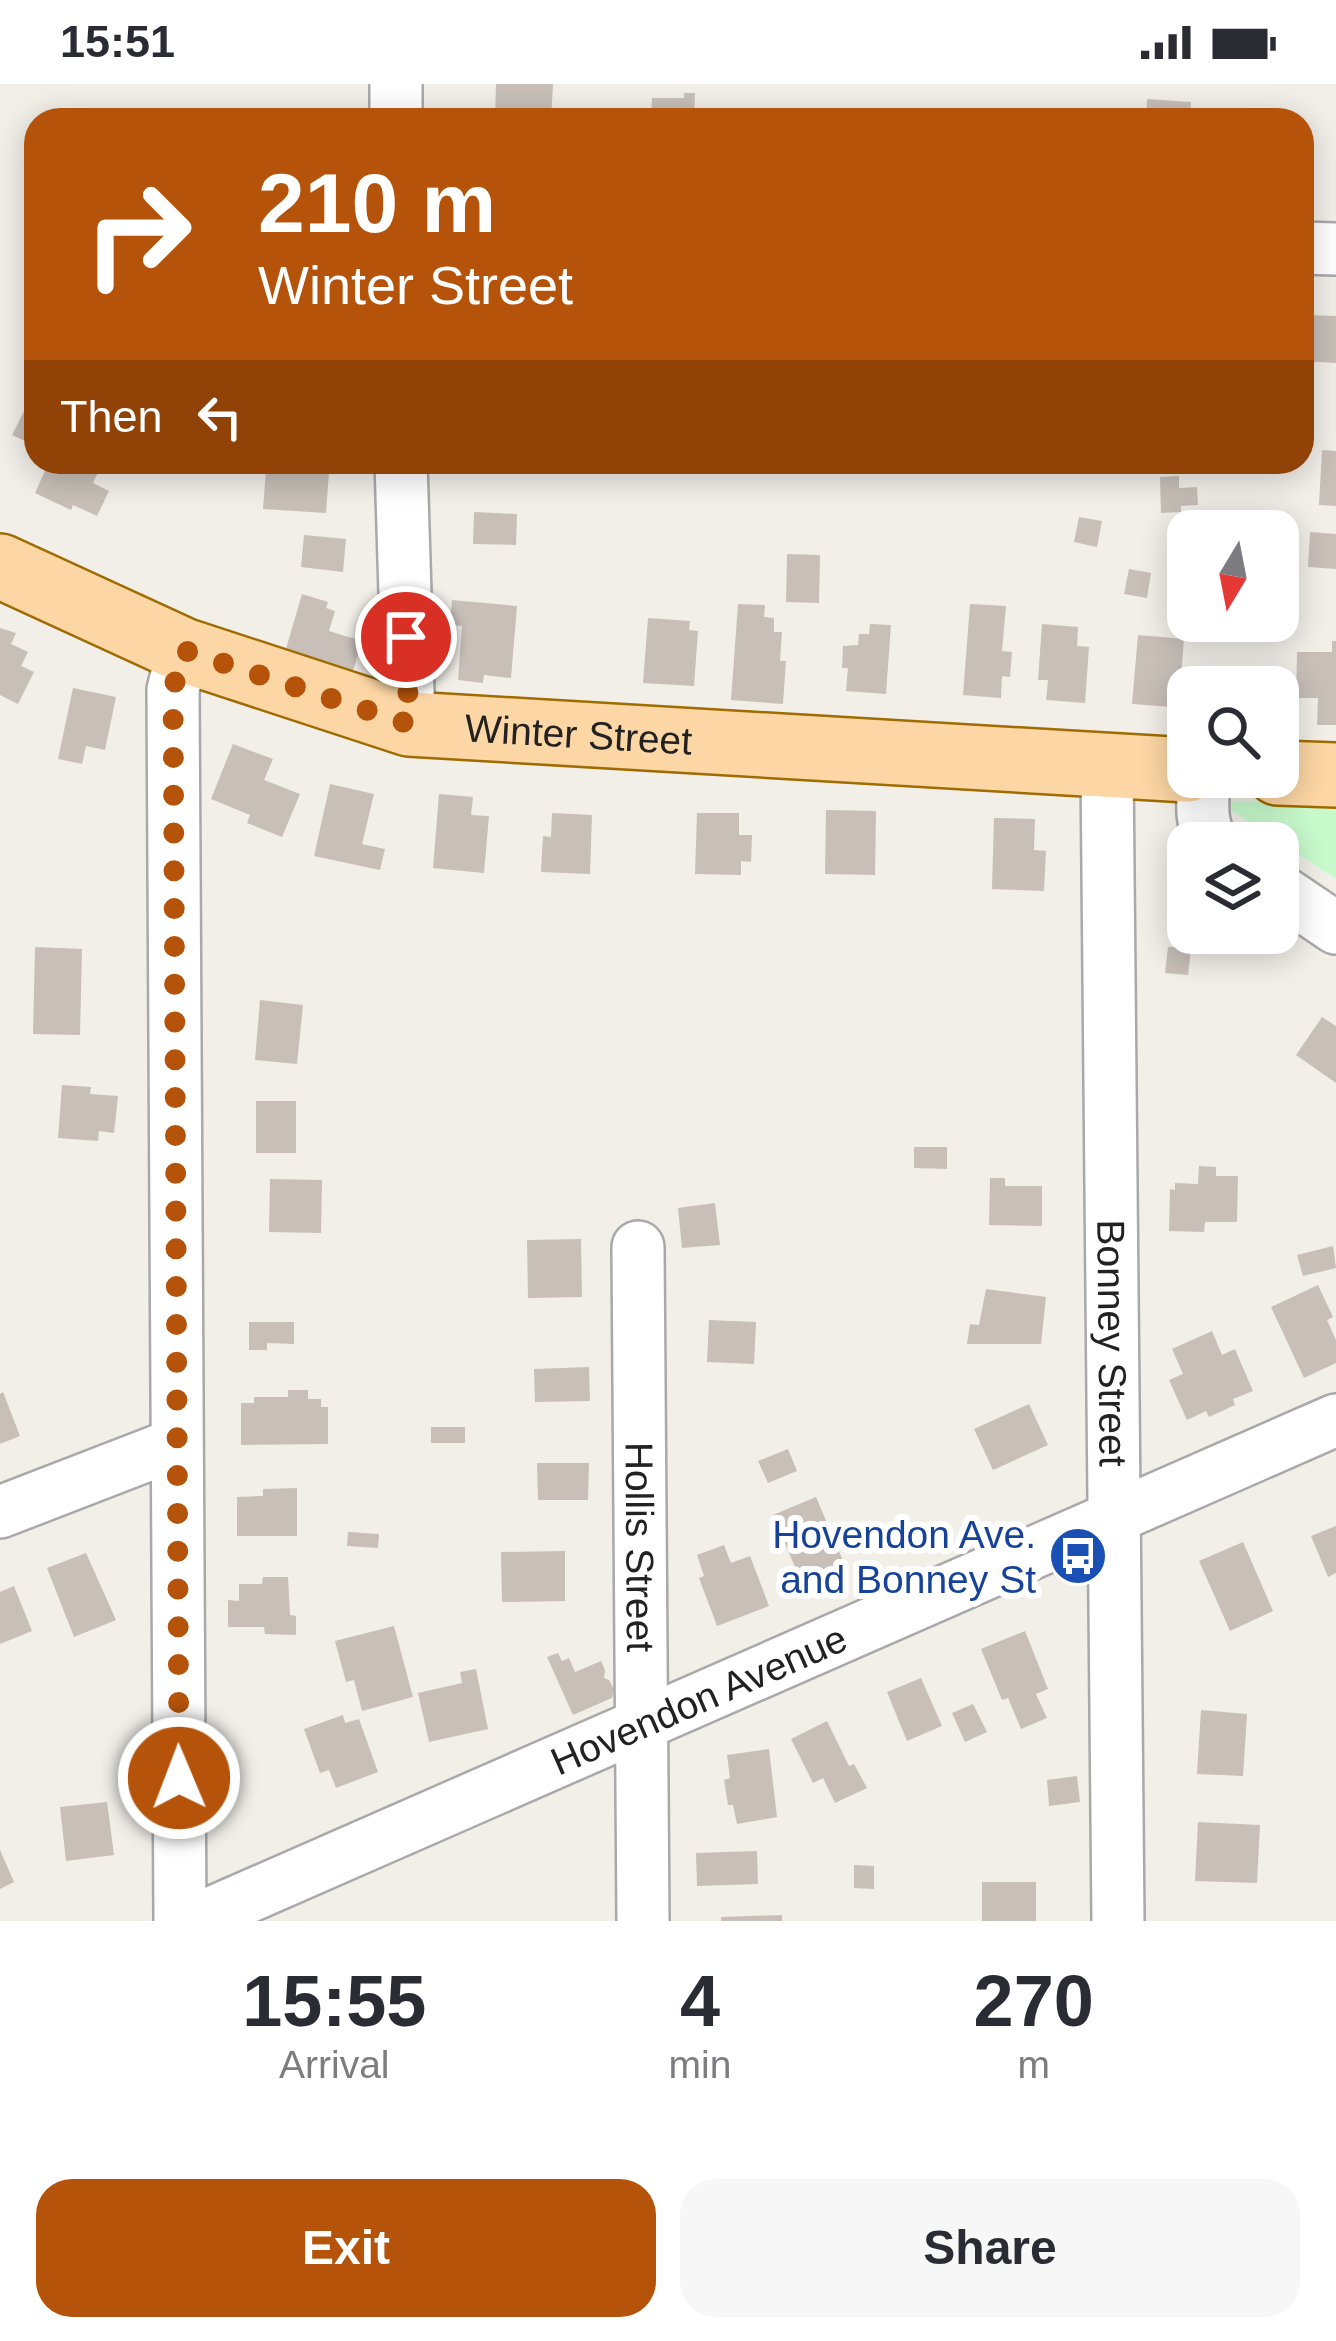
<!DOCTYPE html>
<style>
:root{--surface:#fff;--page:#f7f7f7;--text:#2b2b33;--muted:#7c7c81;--accent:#b45309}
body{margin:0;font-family:Helvetica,sans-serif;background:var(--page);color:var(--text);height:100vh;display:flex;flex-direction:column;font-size:45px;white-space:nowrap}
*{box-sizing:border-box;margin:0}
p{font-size:39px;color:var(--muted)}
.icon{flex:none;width:66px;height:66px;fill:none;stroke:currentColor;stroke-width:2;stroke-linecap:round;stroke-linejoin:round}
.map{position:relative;height:1837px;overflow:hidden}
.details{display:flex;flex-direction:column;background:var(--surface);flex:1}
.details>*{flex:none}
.hud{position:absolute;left:24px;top:24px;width:1290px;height:366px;border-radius:36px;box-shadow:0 6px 30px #0003;background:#b45309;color:#fff;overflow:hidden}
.needle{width:78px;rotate:190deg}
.tools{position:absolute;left:1167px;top:426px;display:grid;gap:24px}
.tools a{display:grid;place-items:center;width:132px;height:132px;border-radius:24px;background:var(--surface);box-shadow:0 6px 30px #0003;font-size:60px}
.pin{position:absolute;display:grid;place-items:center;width:102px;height:102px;color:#fff;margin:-51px;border:6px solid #fff;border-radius:50%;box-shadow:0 3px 12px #0007}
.me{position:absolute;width:132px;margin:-66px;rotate:359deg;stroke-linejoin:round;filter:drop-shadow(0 0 9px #0008)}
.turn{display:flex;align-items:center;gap:42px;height:252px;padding:0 36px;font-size:54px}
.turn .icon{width:156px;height:156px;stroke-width:2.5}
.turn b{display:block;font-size:84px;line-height:102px}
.then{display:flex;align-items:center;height:114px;padding:0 36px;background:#0003;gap:24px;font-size:45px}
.eta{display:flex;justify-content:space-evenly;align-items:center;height:204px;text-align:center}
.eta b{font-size:72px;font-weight:600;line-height:84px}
.button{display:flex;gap:24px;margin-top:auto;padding:24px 36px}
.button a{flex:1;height:138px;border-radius:36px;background:var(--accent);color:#fff;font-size:48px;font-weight:600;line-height:138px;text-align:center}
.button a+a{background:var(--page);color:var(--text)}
.status{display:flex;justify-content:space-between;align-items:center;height:84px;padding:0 60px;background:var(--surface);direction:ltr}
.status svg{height:33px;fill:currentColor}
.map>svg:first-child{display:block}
.park{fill:#c8facc}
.building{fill:#c7bfb8}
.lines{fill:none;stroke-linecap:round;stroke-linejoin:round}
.minor-casing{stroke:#a9a9a9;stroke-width:56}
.major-casing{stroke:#a06b00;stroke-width:68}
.minor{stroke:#fff;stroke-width:51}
.major{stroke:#fcd6a4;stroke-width:63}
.route{stroke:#b45309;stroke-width:21;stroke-dasharray:0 37.8}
.labels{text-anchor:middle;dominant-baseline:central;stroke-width:12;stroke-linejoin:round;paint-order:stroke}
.street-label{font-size:39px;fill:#222;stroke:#fff}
.transit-label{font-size:39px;fill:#164399;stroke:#fff;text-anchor:end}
</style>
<div class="status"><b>15:51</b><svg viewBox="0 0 49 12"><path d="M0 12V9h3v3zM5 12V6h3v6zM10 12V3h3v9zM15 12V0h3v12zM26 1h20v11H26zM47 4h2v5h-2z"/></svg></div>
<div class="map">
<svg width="1336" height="1837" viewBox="0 0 1336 1837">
<rect width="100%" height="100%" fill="#f2efe9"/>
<path class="park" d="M1217,717L1336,721V795Z"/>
<path class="building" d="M496,0H553L551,36H495Z
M684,9H695L694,36H651L652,14H684Z
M1147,15L1191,18L1190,36H1146Z
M261,25H333V36H261Z
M1302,231L1336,232V279L1302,277Z
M32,311L36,313V362L12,351Z
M1322,366L1336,367V422L1319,421Z
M49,378H103L93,399L109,407L97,432L73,421L71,426L35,409Z
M266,384L329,388L326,429L263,425Z
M1179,392V404L1197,403L1198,421L1181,422V428L1161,429L1160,393Z
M474,428L517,430L516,461L473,460Z
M1079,433L1102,437L1097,463L1074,458Z
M1310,448L1336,450V485L1308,483Z
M304,451L346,455L343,488L301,483Z
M787,470L820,471L819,519L786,518Z
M1129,485L1151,489L1147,514L1124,510Z
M302,510L328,518L326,524L335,527L329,547L362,557L348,603L281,582Z
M452,516L517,522L511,594L484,591L483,599L458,596L462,542L450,541Z
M738,520L765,521L764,533L774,534V548H782L780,577H786L783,620L731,616Z
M970,520L1006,522L1002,567L1012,568L1010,593L1002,592L1001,614L963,611Z
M648,534L690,537L689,546L698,547L694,602L643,599Z
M870,540L891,541L886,610L846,607L848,584H842L843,562L858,561L859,550H869Z
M1042,540L1078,543L1077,562L1089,563L1085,619L1046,616L1048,596H1038Z
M0,544L16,549L11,560L28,568L21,582L34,588L18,620L0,611Z
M1138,551L1184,555L1180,605L1175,604L1173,623L1132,620Z
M1332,557H1336V641H1317L1318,614H1296L1297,568H1332Z
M73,604L116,613L105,666L86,662L82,680L58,675Z
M233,660L273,675L264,696L300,710L282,753L247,739L250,731L211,715Z
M330,700L374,710L362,760L385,765L380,786L314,772Z
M439,710L473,713L471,731L489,732L484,789L433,784Z
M826,726L876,727L875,791L825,790Z
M552,729L592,731L590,790L541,788L543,752L551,753Z
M697,729H739V751H752L751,778L741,777V791L695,790Z
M994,734L1035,735L1034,766L1046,767L1044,807L992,805Z
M1185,812H1188V849H1217L1215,867L1191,865L1188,891L1165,889L1168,863H1174L1176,836H1182Z
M35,863L82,865L80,951L33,950Z
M260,916L303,921L297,980L255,976Z
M1322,933L1336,942V999L1296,971Z
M62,1001L91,1003L90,1010L118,1012L114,1049L99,1047L98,1057L58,1054Z
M256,1017H296V1069H256Z
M914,1063H947V1085L914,1084Z
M1199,1082L1216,1083V1092H1238L1237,1138H1205L1204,1148L1169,1147L1170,1105L1175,1106V1099L1198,1100Z
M990,1094H1005V1102H1042V1142L989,1141Z
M270,1095L322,1096L321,1149L269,1148Z
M715,1119L720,1161L682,1164L678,1124Z
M581,1155L582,1213L528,1214L527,1156Z
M1333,1162L1336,1184L1303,1192L1297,1171Z
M1318,1201L1333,1233L1327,1236L1336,1256V1279L1304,1294L1271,1223Z
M986,1205L1046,1213L1041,1260H967L970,1240L979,1241Z
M709,1236L756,1238L754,1280L707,1278Z
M249,1238H294V1260L267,1259V1266H249Z
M1212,1247L1222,1271L1235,1265L1253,1307L1233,1315L1235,1321L1209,1333L1206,1327L1187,1336L1169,1296L1183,1290L1172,1265Z
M589,1283L590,1317L535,1318L534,1285Z
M288,1306H308V1315H321V1323H328V1360L241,1361V1319H254V1313H288Z
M3,1308L20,1352L0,1360V1310Z
M1029,1320L1048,1361L993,1386L974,1345Z
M431,1343H465V1359H431Z
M788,1365L797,1387L768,1399L758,1377Z
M537,1379H589L588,1416H538Z
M297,1404V1452H237V1413L263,1412V1405Z
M816,1413L846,1484L803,1502L773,1431Z
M1336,1442V1489L1328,1493L1311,1452Z
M348,1448L379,1450L378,1464L347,1462Z
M1243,1458L1273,1527L1230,1547L1199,1477Z
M724,1461L731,1479L750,1472L769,1522L717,1542L699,1494L704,1492L697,1471Z
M565,1467V1517L502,1518L501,1468Z
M86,1469L116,1536L74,1553L47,1484Z
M263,1493H288L290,1531L296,1532V1551L265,1550L264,1543H228V1516L239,1517V1500H262Z
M14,1502L32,1547L0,1560V1508Z
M394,1542L413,1613L362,1627L354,1596L346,1598L335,1557Z
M1025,1547L1048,1605L1036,1610L1047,1634L1021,1645L1008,1614L1002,1616L981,1565Z
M558,1569L562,1577L569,1574L575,1588L601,1577L605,1586L604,1594L609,1596L614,1605L612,1614L573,1631L547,1573Z
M476,1585L488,1645L429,1658L418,1609L462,1599L460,1588Z
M921,1594L942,1642L907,1657L887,1608Z
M973,1620L987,1648L965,1658L952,1629Z
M1201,1626L1247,1630L1243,1692L1197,1690Z
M343,1631L345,1639L359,1635L378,1688L336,1704L329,1686L320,1689L304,1645Z
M827,1637L849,1682L854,1680L867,1704L835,1719L823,1694L813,1699L791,1655Z
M769,1665L777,1733L737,1740L733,1721H728L724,1696L730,1694L727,1671Z
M1077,1692L1080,1718L1049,1722L1047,1696Z
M107,1718L114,1771L66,1777L60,1723Z
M1198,1738L1260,1741L1257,1799L1195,1797Z
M0,1766L14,1798L0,1805Z
M757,1767L758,1800L697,1802L696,1769Z
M854,1781L874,1782V1805L854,1804Z
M982,1798H1036V1837H982Z
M782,1831V1837H721V1833Z"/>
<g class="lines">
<defs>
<g id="minor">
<path d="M396,36V0"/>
<path d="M1302,164L1336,165"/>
<path d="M401,378L409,640"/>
<path id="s1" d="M1107,683L1118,1837"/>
<path d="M1204,693C1203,716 1199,740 1213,759"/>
<path d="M1278,805L1336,844"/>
<path id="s2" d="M638,1163L643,1837"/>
<path d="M0,1428L176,1360"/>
<path d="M180,1837L173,606L183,566"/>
<path id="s3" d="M193,1837L1336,1336"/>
</g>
<g id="major">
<path id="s4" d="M0,482L183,566L409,640L1188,686"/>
<path d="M1278,689L1336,691"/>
</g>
</defs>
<use href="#minor" class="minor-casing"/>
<use href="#major" class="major-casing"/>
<use href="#minor" class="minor"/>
<use href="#major" class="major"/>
</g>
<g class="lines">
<path class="route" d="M179,1694L173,606L183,566L409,640L406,553"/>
</g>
<defs>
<symbol id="bus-disc" viewBox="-11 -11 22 22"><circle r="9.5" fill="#1a4fb4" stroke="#fff"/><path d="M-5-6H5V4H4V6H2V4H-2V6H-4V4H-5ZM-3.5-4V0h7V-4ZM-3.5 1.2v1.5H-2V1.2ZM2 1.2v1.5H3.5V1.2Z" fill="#fff"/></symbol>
</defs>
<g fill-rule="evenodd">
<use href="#bus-disc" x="1045" y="1439" width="66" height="66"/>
</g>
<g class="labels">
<g class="street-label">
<text stroke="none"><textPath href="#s4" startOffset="609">Winter Street</textPath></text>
<text stroke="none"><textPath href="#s1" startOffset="576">Bonney Street</textPath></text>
<text stroke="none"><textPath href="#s2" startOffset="300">Hollis Street</textPath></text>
<text stroke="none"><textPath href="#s3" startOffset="552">Hovendon Avenue</textPath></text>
</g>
<g class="transit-label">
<text x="1036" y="1450">Hovendon Ave.<tspan x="1036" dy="45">and Bonney St</tspan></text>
</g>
</g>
</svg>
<div class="tools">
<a><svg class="needle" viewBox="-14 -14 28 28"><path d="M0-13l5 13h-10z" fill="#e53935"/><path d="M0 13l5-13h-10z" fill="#7c7c81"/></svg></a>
<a><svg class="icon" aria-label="search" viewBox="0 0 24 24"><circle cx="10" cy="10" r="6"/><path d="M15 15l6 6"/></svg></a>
<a><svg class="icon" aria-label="layers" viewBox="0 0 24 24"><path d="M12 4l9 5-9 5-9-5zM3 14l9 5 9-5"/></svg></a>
</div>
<div class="pin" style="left:406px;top:553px;background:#d93025"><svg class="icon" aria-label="arrive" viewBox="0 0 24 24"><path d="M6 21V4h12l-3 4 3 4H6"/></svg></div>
<svg class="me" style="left:179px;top:1694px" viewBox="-20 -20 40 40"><circle r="17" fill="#b45309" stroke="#fff" stroke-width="3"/><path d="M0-11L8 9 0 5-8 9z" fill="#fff"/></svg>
<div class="hud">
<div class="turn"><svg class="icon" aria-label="right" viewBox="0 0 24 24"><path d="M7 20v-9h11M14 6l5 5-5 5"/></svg><div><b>210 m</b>Winter Street</div></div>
<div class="then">Then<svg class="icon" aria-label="left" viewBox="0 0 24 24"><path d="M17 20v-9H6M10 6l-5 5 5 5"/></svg></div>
</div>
</div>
<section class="details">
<div class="eta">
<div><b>15:55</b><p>Arrival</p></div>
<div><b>4</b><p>min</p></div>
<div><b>270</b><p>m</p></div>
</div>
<div class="button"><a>Exit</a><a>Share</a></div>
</section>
